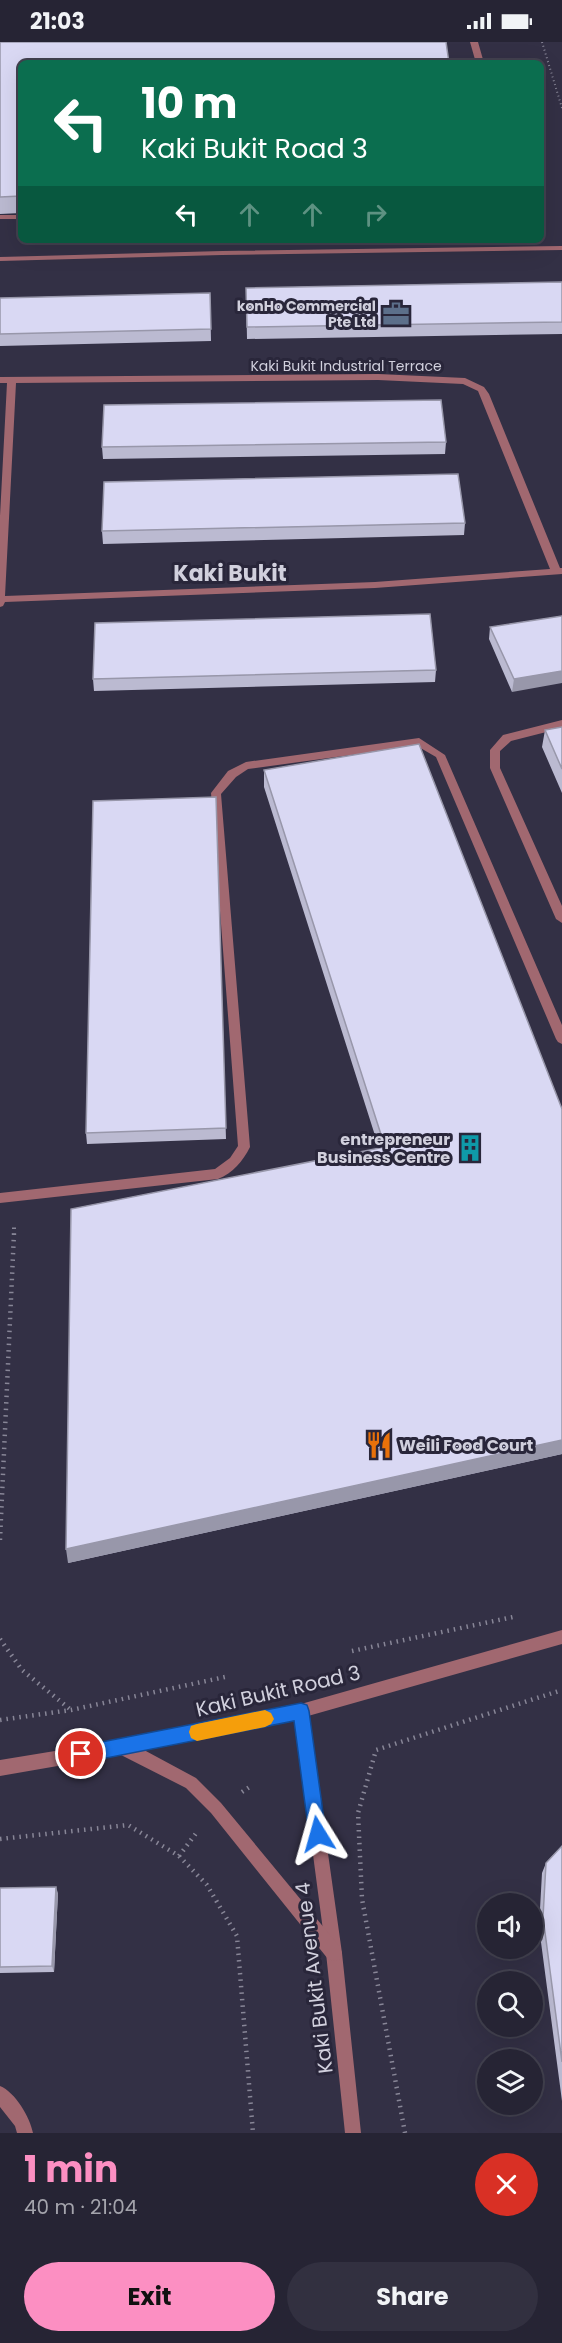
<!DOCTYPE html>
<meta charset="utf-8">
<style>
:root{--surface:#262434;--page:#323040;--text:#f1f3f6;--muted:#a4a4ac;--line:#42414f;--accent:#fc8fc2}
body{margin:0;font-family:Poppins,sans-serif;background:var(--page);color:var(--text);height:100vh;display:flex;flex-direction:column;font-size:22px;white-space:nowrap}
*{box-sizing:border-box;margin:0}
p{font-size:20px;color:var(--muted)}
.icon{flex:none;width:33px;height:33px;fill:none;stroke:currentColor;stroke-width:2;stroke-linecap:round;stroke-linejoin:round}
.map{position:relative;height:2091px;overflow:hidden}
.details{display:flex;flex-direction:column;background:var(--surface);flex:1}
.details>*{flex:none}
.hud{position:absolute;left:18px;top:18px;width:526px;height:183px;border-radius:9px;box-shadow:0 6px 24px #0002,0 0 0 2px var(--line);background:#0b6e4f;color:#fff;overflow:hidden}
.tools{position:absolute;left:477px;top:1851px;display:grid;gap:12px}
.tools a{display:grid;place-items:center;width:66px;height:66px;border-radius:50%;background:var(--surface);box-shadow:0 6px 24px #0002,0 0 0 2px var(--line);font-size:30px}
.pin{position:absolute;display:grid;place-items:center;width:51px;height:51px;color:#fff;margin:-26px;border:3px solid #fff;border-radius:50%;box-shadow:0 2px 6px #0007}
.me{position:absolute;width:66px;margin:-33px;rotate:352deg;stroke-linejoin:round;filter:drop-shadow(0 0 4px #0008)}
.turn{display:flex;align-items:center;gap:21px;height:126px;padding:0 24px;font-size:27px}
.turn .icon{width:78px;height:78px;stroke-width:2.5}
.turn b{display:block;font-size:42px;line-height:51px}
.lanes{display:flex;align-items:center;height:57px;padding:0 24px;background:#0003;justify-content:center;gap:30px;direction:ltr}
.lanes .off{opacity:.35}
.round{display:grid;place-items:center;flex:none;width:63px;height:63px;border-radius:32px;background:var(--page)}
.headline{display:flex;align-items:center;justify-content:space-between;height:102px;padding:0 24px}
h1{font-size:36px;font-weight:700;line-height:45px;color:var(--accent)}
.primary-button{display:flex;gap:12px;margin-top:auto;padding:12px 24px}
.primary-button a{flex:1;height:69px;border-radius:36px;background:var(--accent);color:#111;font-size:24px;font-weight:700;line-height:69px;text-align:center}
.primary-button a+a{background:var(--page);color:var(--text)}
.status{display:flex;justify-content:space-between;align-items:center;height:42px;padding:0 30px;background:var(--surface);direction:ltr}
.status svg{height:16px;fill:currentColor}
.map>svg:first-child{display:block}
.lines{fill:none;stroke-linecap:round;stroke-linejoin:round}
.path-far2{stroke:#888697;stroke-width:2;stroke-dasharray:1 3;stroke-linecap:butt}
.path-far1{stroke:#888697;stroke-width:4;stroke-dasharray:1.5 4.5;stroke-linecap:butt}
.path{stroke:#888697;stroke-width:4.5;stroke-dasharray:1.5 5;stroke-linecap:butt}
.service{fill:#a16870;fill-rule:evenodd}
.minor{fill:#a16870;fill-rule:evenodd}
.tertiary{fill:#a16870;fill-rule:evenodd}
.wall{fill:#bbbad1}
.shaded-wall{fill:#9897aa}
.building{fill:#d9d8f3;stroke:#9897aa;stroke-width:1.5}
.route{fill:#1a73e8;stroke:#114b97;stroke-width:1.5}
.slow{fill:#f59e0b}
.labels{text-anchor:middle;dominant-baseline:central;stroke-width:6;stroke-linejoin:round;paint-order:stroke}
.far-poi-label{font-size:14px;font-weight:bold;fill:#d1d0dd;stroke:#29263a;text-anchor:end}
.far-street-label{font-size:14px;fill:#d1d0dd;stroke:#29263a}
.poi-label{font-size:16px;font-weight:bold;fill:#d1d0dd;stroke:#29263a;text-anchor:end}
.near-street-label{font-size:20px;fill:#d1d0dd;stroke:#29263a}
.district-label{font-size:22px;font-weight:bold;fill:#d1d0dd;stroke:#29263a}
</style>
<div class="status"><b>21:03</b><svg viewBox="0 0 49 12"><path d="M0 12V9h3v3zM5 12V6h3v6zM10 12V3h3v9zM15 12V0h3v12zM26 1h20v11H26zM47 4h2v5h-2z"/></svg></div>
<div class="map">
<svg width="562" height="2091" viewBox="0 0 562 2091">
<rect width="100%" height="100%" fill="#333045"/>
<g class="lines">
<path class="path-far2" d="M542,0L562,66"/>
<path class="path-far1" d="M14,1193V1182"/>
<path class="path" d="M0,1498L14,1191
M0,1597L22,1628L71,1668
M352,1609L513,1575
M0,1678L71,1668L225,1635
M242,1750L251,1744
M0,1797L128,1783L179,1814L207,1843L237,1894L253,2091
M179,1814L197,1790
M405,2091L362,1857L358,1771L376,1708L562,1648"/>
<path class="service" d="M470,0H478L484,21H476Z
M0,173H21V177H0Z
M562,678V686L511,699L500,709V726L562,864V881L556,877L490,726V708L503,693Z
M419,696L445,713L562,983V1002L558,1000L556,997L436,715L417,704L248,727L236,735L221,752L250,1105C243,1119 233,1131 218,1137L0,1161V1151L215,1127L230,1116L238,1104L211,751L228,729L246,720Z
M0,2044C15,2050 30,2075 33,2091H17L15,2084L0,2065Z"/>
<path class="minor" d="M562,204V208L222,213L0,219V215L222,209Z
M378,332L465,336L484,345L489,352L560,526H562V532L375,546L5,560L3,564L0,565V474L7,341H0V335ZM378,338L463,342L478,349L550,527L375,540L5,554L16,341Z
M301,1662L306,1664L308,1669L342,1911L361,2091H345L326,1911L294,1669L296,1664Z"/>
<path class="tertiary" d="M562,1588V1602L301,1676L144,1708L196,1736L221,1761L340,1905L342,1911L340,1917L334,1919L328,1917L211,1771L186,1746L121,1713L0,1734V1718L122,1698L301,1662Z"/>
</g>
<path class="wall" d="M0,0L21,21V171L0,172Z
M562,240V292L247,297L246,246Z
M210,251L211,299L0,304V256Z
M446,400L445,412L103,417L102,405Z
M465,481L464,493L103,502L102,489Z
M562,574L512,650L489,597L490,585Z
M436,628L435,640L94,649L93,637Z
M562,685V751L542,705L545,688Z
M264,728L562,1067V1412L68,1521L379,1106L264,745Z
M216,755L226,1097L87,1102L86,1091Z
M562,1804V2059L539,1885L542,1831L546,1821Z
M0,1846L58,1851L54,1930L0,1931Z"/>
<path class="shaded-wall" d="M562,629V641L512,650L514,637Z
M562,1398V1412L68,1521L66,1507Z
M56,1845L58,1851L54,1930L52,1924Z"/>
<path class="building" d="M0,0H446L449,21H21V154L0,155Z
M562,240V280L247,285L246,246Z
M210,251L211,287L0,292V256Z
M441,358L446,400L102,405L104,363Z
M458,432L465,481L102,489L104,440Z
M430,572L436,628L93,637L95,581Z
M562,574V629L514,637L490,585Z
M562,685V727L545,688Z
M419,702L562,1067V1398L66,1507L71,1167L385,1105L264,728Z
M216,755L226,1086L86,1091L93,759Z
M562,1804V2020L543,1875L546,1821Z
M56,1845L52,1924L0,1925V1846Z"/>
<path class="route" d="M301,1661L307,1663L309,1669L326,1792L324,1798L318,1801L311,1798L309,1792L294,1679L81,1721L75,1718L73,1712L75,1706L81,1704Z"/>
<path class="slow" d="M265,1668L271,1671L274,1677L271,1682L265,1685L197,1699L191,1696L189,1690L191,1684L197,1682Z"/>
<defs>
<symbol id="office-bare" viewBox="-9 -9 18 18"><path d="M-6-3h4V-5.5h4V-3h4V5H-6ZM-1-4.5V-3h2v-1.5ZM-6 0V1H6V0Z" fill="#5c6f8a" stroke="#29263a" stroke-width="2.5" paint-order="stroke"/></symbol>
<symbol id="building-bare" viewBox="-9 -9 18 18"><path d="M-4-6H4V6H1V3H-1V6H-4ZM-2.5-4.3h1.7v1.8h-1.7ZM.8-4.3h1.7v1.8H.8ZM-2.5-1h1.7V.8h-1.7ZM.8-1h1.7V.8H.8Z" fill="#0f9aa8" stroke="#29263a" stroke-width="2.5" paint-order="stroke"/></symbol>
<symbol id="restaurant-bare" viewBox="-9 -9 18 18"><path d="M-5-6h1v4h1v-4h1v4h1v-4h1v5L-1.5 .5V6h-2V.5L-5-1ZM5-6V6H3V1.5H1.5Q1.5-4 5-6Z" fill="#e8710a" stroke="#29263a" stroke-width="2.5" paint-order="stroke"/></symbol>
</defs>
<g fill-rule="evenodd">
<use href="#office-bare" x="377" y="253" width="38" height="38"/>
<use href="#building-bare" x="451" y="1087" width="38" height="38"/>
<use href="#restaurant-bare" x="360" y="1384" width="38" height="38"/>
</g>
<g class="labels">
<g class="far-poi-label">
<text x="376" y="264">konHo Commercial<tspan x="376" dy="16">Pte Ltd</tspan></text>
</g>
<g class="far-street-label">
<text x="346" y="324">Kaki Bukit Industrial Terrace</text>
</g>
<g class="poi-label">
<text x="450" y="1097">entrepreneur<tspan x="450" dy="18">Business Centre</tspan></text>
<text x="399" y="1403" text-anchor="start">Weili Food Court</text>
</g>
<g class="near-street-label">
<text transform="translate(278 1649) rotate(-13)">Kaki Bukit Road 3</text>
<text transform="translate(314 1936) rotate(-97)">Kaki Bukit Avenue 4</text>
</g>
<g class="district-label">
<text x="230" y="531">Kaki Bukit</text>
</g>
</g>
</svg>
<div class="tools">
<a><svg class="icon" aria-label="sound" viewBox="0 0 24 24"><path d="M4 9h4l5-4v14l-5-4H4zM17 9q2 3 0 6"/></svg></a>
<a><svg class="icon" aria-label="search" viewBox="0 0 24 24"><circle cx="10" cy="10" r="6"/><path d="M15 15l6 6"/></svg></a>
<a><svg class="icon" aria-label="layers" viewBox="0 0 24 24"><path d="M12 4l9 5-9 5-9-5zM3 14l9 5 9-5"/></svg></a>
</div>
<div class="pin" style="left:81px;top:1712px;background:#d93025"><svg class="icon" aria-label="arrive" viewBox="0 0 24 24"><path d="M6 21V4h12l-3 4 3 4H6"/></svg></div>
<svg class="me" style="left:318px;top:1792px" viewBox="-20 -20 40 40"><path d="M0-17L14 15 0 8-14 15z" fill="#1a73e8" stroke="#fff" stroke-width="4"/></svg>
<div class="hud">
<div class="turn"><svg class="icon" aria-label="left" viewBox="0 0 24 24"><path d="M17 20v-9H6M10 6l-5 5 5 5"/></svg><div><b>10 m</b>Kaki Bukit Road 3</div></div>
<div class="lanes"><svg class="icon" aria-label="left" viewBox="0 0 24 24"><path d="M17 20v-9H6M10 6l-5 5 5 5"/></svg><svg class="icon off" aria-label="ahead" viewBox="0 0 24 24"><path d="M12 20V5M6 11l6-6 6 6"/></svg><svg class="icon off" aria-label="ahead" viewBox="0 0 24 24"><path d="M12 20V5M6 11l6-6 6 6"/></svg><svg class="icon off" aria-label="right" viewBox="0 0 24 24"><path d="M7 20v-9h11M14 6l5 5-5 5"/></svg></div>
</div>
</div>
<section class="details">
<div class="headline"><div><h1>1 min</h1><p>40 m · 21:04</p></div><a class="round" style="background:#d93025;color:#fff"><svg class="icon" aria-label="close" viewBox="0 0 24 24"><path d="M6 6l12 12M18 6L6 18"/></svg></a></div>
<div class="primary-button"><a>Exit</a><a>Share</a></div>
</section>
